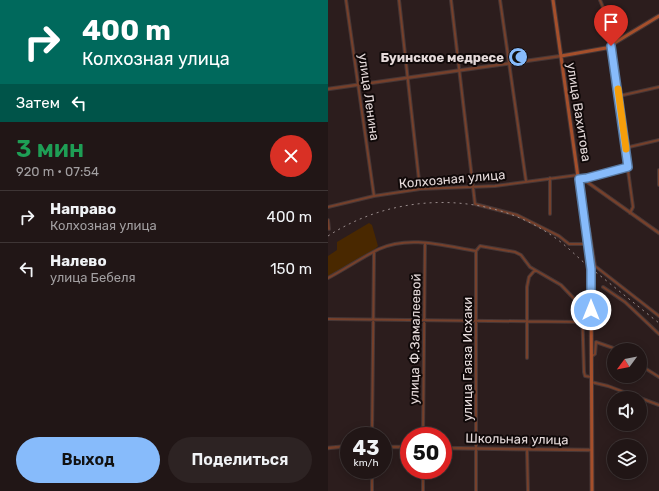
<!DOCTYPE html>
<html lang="ru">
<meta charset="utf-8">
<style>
:root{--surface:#211616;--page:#2d2323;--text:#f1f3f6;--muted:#a29fa1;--line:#3e3535;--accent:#87bbfb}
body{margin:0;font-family:Rubik,sans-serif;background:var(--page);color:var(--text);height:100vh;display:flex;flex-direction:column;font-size:15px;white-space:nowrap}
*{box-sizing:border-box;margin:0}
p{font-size:13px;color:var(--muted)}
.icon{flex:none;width:22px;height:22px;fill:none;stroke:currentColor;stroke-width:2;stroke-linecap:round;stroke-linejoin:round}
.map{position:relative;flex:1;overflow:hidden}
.sheet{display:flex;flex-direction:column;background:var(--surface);width:328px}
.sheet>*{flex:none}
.hud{background:#00695c;color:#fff;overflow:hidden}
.needle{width:26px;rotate:238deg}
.tools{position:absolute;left:279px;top:343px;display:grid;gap:8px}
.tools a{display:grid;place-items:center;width:40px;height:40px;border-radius:50%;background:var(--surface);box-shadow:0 2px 10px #0003,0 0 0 1px var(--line);font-size:20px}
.speed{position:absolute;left:12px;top:427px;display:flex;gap:8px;font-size:20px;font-weight:700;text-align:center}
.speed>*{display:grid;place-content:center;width:52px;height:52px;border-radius:50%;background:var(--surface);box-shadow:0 2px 10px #0003,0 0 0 1px var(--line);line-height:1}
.speed small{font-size:10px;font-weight:400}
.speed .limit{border:6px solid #d22;background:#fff;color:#111}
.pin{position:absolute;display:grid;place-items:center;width:34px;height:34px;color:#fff;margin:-41px -17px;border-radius:50% 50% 50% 0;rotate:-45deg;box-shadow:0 0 4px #0007}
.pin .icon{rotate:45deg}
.me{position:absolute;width:44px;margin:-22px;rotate:0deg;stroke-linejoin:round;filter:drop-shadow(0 0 3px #0008)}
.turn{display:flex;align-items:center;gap:14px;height:84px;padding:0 16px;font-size:18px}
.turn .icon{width:52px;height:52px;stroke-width:2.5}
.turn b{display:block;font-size:28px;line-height:34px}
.then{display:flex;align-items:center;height:38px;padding:0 16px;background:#0003;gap:8px;font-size:15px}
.round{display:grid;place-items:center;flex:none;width:42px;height:42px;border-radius:21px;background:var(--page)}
.summary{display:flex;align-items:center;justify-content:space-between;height:68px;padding:0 16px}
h1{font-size:24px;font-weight:600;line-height:30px;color:#1e9e55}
.button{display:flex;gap:8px;margin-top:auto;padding:8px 16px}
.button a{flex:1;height:46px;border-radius:24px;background:var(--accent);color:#111;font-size:16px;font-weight:600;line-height:46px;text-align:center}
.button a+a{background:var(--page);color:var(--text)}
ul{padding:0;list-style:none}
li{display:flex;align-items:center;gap:12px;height:52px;padding:0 16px;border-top:1px solid var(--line)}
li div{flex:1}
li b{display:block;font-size:15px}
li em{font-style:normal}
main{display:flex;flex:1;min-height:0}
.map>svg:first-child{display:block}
.green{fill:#492800}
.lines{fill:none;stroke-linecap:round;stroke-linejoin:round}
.minor-casing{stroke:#463737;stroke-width:4}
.tertiary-casing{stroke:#463737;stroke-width:4.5}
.secondary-casing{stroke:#463737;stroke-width:5}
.minor{stroke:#76402b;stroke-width:2}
.tertiary{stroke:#76402b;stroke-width:2.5}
.secondary{stroke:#a54f2b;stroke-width:3}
.rail{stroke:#998c8c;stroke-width:1;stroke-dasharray:2 4;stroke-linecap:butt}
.route-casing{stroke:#587aa3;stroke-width:10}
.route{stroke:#87bbfb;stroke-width:7}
.slow{stroke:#f59e0b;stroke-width:7}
.labels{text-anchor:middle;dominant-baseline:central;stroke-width:4;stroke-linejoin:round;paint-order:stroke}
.poi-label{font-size:13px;font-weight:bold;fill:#e5dada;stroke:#100909;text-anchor:end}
.street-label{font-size:13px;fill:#e5dada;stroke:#100909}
</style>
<main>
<section class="sheet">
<div class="hud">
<div class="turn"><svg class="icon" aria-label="right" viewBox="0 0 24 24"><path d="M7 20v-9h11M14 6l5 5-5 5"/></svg><div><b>400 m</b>Колхозная улица</div></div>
<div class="then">Затем<svg class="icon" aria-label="left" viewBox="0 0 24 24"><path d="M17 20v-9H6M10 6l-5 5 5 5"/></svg></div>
</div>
<div class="summary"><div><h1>3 мин</h1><p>920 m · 07:54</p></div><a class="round" style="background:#d93025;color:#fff"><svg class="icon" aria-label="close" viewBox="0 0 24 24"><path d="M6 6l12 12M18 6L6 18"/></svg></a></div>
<ul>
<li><svg class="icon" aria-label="right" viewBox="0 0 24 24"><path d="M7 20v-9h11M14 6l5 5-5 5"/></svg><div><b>Направо</b><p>Колхозная улица</p></div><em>400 m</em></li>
<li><svg class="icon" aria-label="left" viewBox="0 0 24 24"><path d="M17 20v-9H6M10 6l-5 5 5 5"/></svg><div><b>Налево</b><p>улица Бебеля</p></div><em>150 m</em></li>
</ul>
<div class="button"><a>Выход</a><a>Поделиться</a></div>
</section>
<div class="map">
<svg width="331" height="491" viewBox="0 0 331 491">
<rect width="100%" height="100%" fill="#2c1d1d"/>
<path class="green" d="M41,223L44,225L50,246L45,251L0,277V256L9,250V242Z"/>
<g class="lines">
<defs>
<path id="minor" d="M18,0L46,196
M71,0L92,189
M123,0L147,204L189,215L231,236L241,244H256V226
M172,0L198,181
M272,0L279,17L305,207L302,213
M291,96L331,87
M297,148L331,140
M331,170V185
M255,179L300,167
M0,207L46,196L92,189L167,186L250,175
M222,214V178
M0,220L1,229
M257,224L261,229L267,266L331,316
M0,278C17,269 33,258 51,249C81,235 117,246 148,251L152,246L187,252L193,255L202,267L233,285L254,307L256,372L257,376L263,377
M275,287L297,302L331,334
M0,319L256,322
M263,357L267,354L268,342L291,350
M199,358V287L201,277L207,270
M312,365L331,377
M263,382L280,386L312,398
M312,398L331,405
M44,436L46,252
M95,436L97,243
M199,449L200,491
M44,470V491
M95,470V491
M148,491V251"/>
<path id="tertiary" d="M0,89L233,56
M251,179H255L331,233
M55,447H81
M0,448L21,446
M115,448L263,450"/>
<path id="secondary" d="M225,0L263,269L264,491
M233,56L278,48L331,16"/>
</defs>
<use href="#minor" class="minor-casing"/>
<use href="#tertiary" class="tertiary-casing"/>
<use href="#secondary" class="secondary-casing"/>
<use href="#minor" class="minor"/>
<use href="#tertiary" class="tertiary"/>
<use href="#secondary" class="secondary"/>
<path class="rail" d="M0,236C66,193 157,190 223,235C237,244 248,256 260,266C284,285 307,304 331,323"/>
</g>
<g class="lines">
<defs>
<path id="route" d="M263,310V269L251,179L259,178L300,167L283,46"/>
</defs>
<use href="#route" class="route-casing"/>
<use href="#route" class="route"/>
<path class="slow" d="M290,89L298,149"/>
</g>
<defs>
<symbol id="mosque-disc" viewBox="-11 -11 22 22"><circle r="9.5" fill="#87bbfb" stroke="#100909"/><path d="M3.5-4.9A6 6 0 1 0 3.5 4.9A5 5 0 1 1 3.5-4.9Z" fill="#111"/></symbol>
</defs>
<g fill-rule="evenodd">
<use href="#mosque-disc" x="179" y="46" width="22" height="22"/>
</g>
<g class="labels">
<g class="poi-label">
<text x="176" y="57">Буинское медресе</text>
</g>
<g class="street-label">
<text transform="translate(41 97) rotate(82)">улица Ленина</text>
<text transform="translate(251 112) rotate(81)">улица Вахитова</text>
<text transform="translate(124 179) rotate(-5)">Колхозная улица</text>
<text transform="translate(87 339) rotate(-89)">улица Ф.Замалеевой</text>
<text transform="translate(139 359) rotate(-90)">улица Гаяза Исхаки</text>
<text transform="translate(189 439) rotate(1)">Школьная улица</text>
</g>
</g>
</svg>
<div class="tools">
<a><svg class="needle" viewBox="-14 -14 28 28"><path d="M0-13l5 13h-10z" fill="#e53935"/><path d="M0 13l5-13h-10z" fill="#a29fa1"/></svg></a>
<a><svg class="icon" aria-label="sound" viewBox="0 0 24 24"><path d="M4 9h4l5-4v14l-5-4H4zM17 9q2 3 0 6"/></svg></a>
<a><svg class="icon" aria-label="layers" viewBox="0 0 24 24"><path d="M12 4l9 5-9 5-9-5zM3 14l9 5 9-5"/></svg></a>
</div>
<div class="speed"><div>43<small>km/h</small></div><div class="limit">50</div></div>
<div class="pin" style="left:283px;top:46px;background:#d93025"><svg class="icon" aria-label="arrive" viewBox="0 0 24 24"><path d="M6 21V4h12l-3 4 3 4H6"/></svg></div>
<svg class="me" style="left:263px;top:310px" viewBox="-20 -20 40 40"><circle r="17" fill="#87bbfb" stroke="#fff" stroke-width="3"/><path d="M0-11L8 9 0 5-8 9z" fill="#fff"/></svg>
</div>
</main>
